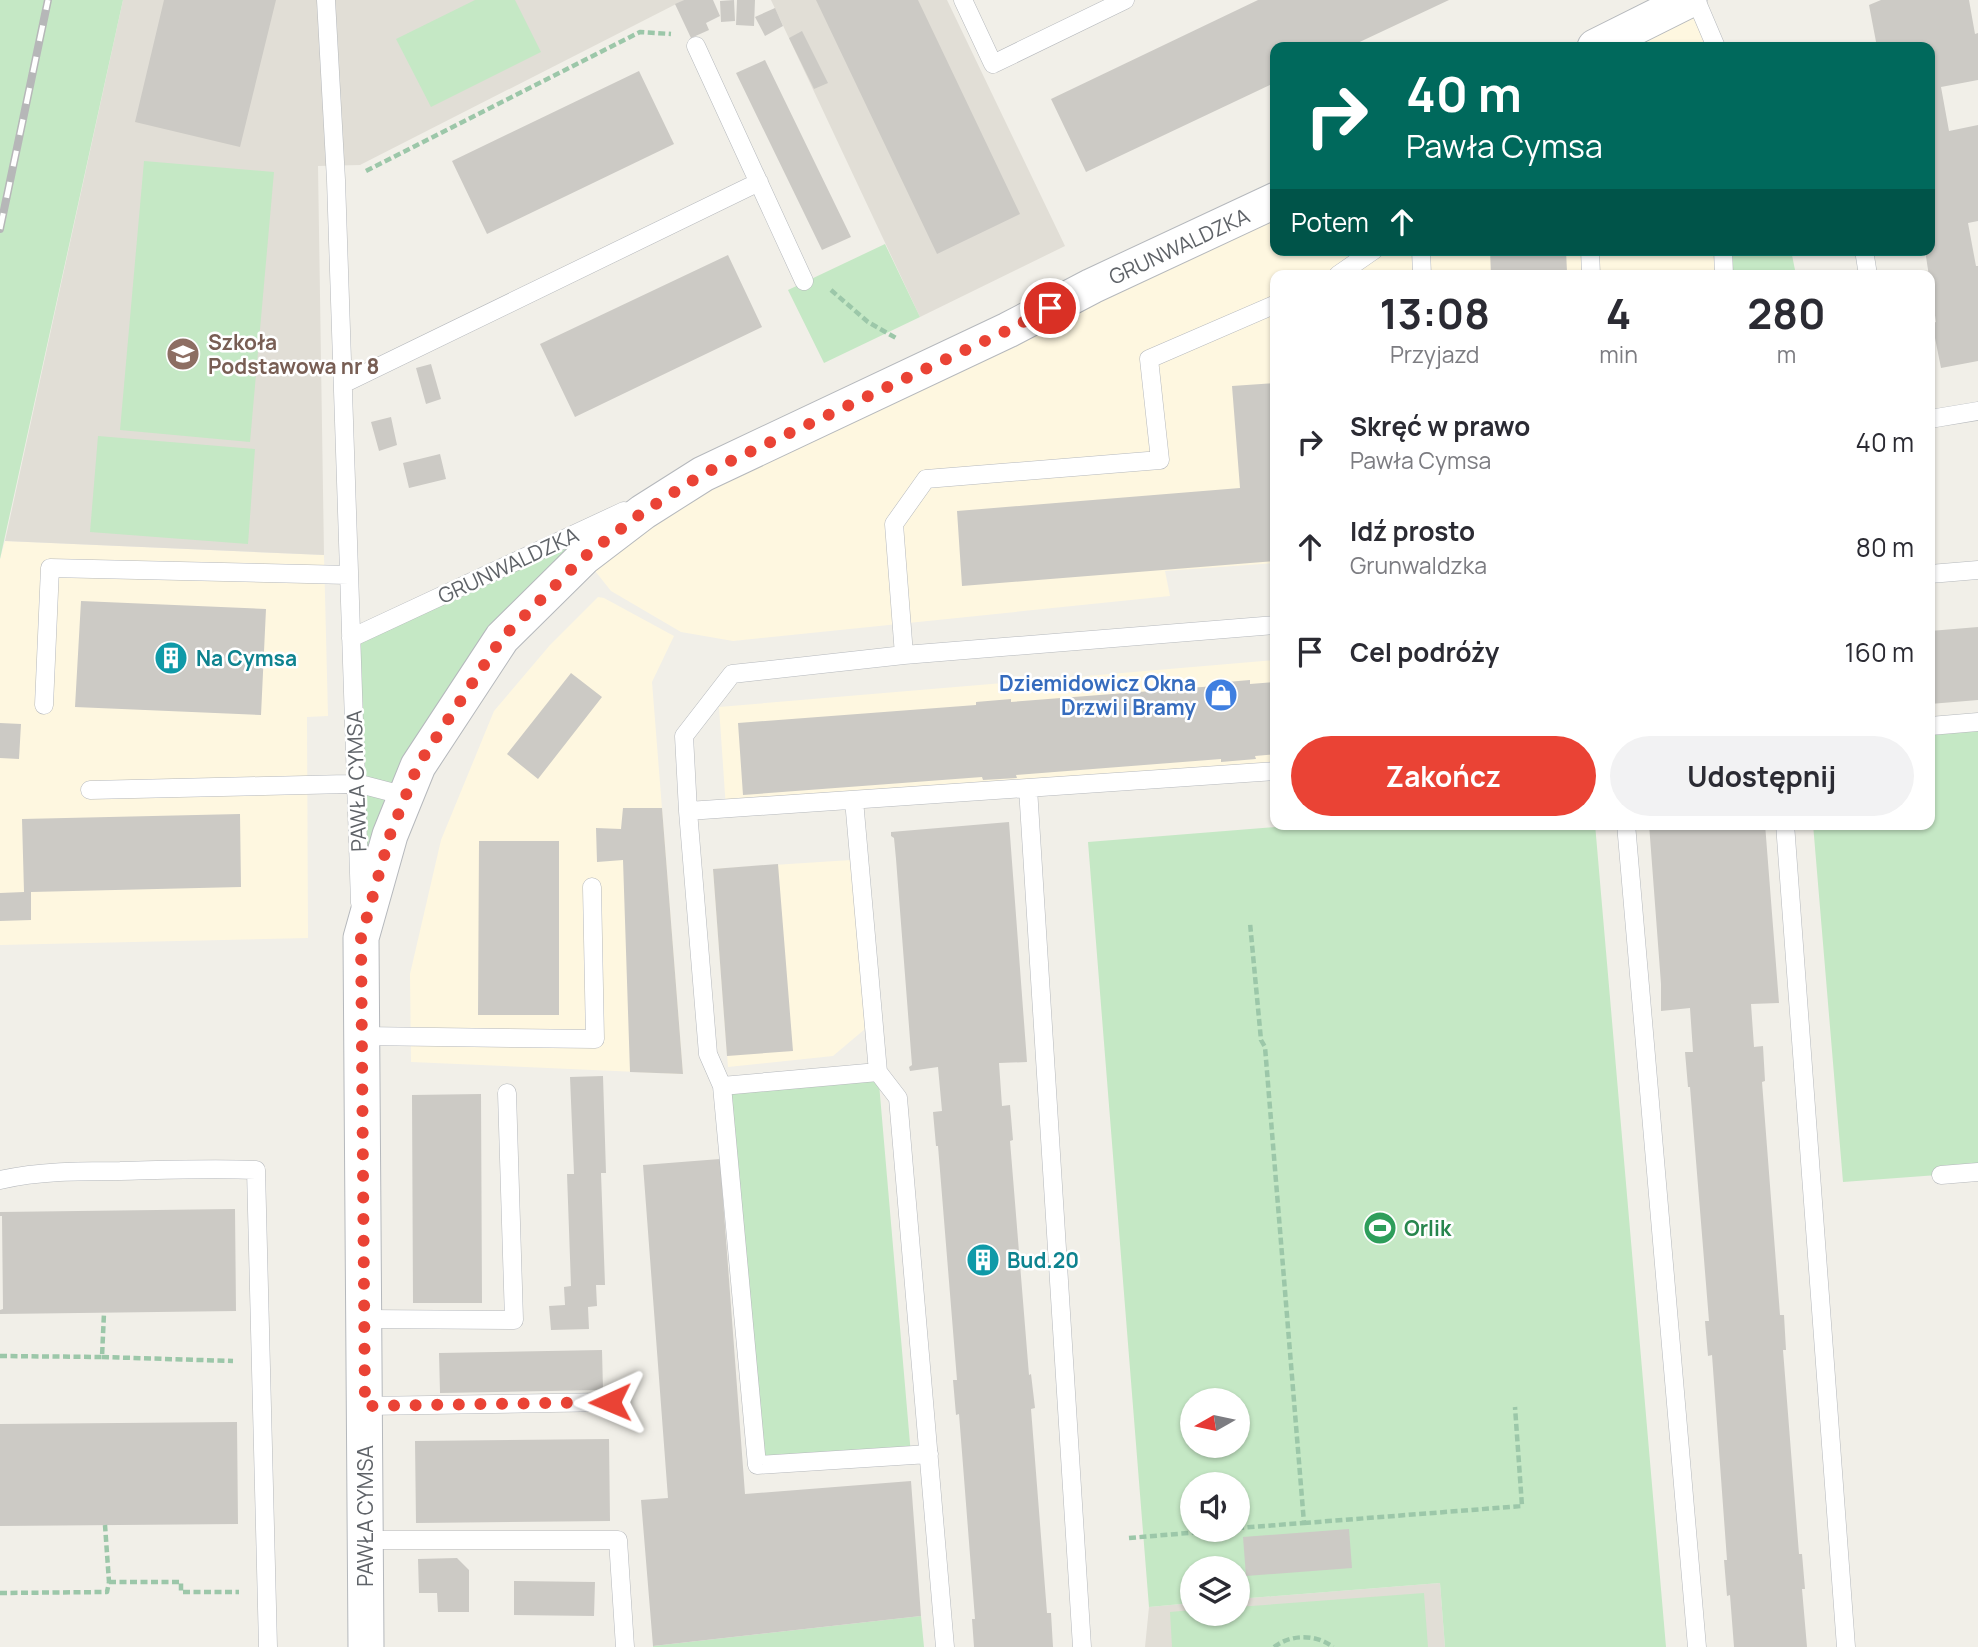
<!DOCTYPE html>
<html lang="pl">
<meta charset="utf-8">
<style>
:root{--surface:#fff;--page:#f2f2f3;--text:#2b2b33;--muted:#7c7c81;--accent:#ea4335}
body{margin:0;font-family:Manrope,sans-serif;background:var(--page);color:var(--text);height:100vh;display:flex;flex-direction:column;font-size:26px;white-space:nowrap}
*{box-sizing:border-box;margin:0}
p{font-size:23px;color:var(--muted)}
.icon{flex:none;width:38px;height:38px;fill:none;stroke:currentColor;stroke-width:2;stroke-linecap:round;stroke-linejoin:round}
.map{position:relative;flex:1;overflow:hidden}
.side{position:absolute;left:1270px;top:270px;width:665px;height:560px;display:flex;flex-direction:column;background:var(--surface);border-radius:14px;box-shadow:0 2px 5px #0004}
.side>*{flex:none}
.guide{position:absolute;left:1270px;top:42px;width:665px;height:214px;border-radius:14px;box-shadow:0 2px 5px #0004;background:#00695c;color:#fff;overflow:hidden}
.needle{width:46px;rotate:261deg}
.fabs{position:absolute;left:1180px;top:1388px;display:grid;gap:14px}
.fabs a{display:grid;place-items:center;width:70px;height:70px;border-radius:50%;background:var(--surface);box-shadow:0 2px 5px #0004;font-size:35px}
.pin{position:absolute;display:grid;place-items:center;width:60px;height:60px;color:#fff;margin:-30px;border:4px solid #fff;border-radius:50%;box-shadow:0 2px 7px #0007}
.me{position:absolute;width:77px;margin:-38px;rotate:269deg;stroke-linejoin:round;filter:drop-shadow(0 0 5px #0008)}
.turn{display:flex;align-items:center;gap:24px;height:147px;padding:0 21px;font-size:32px}
.turn .icon{width:91px;height:91px;stroke-width:2.5}
.turn b{display:block;font-size:49px;line-height:60px}
.then{display:flex;align-items:center;height:66px;padding:0 21px;background:#0003;gap:14px;font-size:26px}
.eta{display:flex;justify-content:space-evenly;align-items:center;height:119px;text-align:center}
.eta b{font-size:42px;font-weight:700;line-height:49px}
.primary-button{display:flex;gap:14px;margin-top:auto;padding:14px 21px}
.primary-button a{flex:1;height:80px;border-radius:42px;background:var(--accent);color:#fff;font-size:28px;font-weight:700;line-height:80px;text-align:center}
.primary-button a+a{background:var(--page);color:var(--text)}
ul{padding:0;list-style:none}
li{display:flex;align-items:center;gap:21px;height:105px;padding:0 21px}
li div{flex:1}
li b{display:block;font-size:26px}
li em{font-style:normal}
.map>svg:first-child{display:block}
.commercial{fill:#fef7e0}
.education{fill:#e1ded6}
.green{fill:#c5e8c5;fill-rule:evenodd}
.building{fill:#cccac5}
.lines{fill:none;stroke-linecap:round;stroke-linejoin:round}
.service-casing{stroke:#b5b8bc;stroke-width:19}
.minor-casing{stroke:#b5b8bc;stroke-width:37}
.path{stroke:#9cc7a9;stroke-width:4.5;stroke-dasharray:7 3.5;stroke-linecap:butt}
.service{stroke:#fff;stroke-width:18}
.minor{stroke:#fff;stroke-width:35}
.rail-casing{stroke:#b6b7b8;stroke-width:8}
.rail{stroke:#fff;stroke-width:5;stroke-dasharray:16;stroke-linecap:butt}
.route{stroke:#ea4335;stroke-width:12;stroke-dasharray:0 21.6}
.labels{text-anchor:middle;dominant-baseline:central;stroke-width:5;stroke-linejoin:round;paint-order:stroke}
.street-label{font-size:21px;fill:#5f6368;stroke:#fff}
.education-label{font-size:21px;font-weight:bold;fill:#785e54;stroke:#fff;text-anchor:start}
.culture-label{font-size:21px;font-weight:bold;fill:#0d838f;stroke:#fff;text-anchor:start}
.shop-label{font-size:21px;font-weight:bold;fill:#366cbe;stroke:#fff;text-anchor:end}
.leisure-label{font-size:21px;font-weight:bold;fill:#27864d;stroke:#fff;text-anchor:start}
</style>
<div class="map">
<svg width="1978" height="1647" viewBox="0 0 1978 1647">
<rect width="100%" height="100%" fill="#f1efe8"/>
<path class="commercial" d="M1689,0L1716,47H1595Z
M1276,201V250H1723L1724,275H1276V563L1165,571L1170,596L733,641L681,632L611,591L584,557L643,512Z
M5,541L324,555L328,716L307,717L308,938L0,945V559Z
M598,597L604,598L674,636L652,682L683,1074L411,1062L410,974L441,840L494,711L550,645Z
M1276,660V771L726,809L719,707Z
M851,860L865,1029L833,1056L728,1067L713,869Z"/>
<path class="education" d="M123,0H684L360,165L318,166L324,555L5,541Z
M771,0H947L1065,246L920,317Z
M1440,1583L1445,1647H1145L1149,1607L1192,1603V1614H1237V1599Z"/>
<path class="green" d="M0,0H123L0,559Z
M475,0H515L541,52L431,107L396,39Z
M144,161L274,172L250,442L120,430Z
M885,244L920,317L824,363L788,290Z
M1723,250H1791L1796,275H1724Z
M98,436L255,449L248,544L90,532Z
M703,474L584,557L418,766L361,938L351,638Z
M1978,722V1172L1843,1182L1813,824H1930V726Z
M1313,824H1595L1666,1647H1445L1440,1583L1237,1599V1568H1192V1603L1149,1607L1088,842ZM1192,1400H1237V1446H1192ZM1192,1484H1237V1530H1192Z
M878,1072L911,1455L757,1465L722,1086Z
M1424,1593L1428,1647H1172L1170,1612L1192,1610V1614H1237V1607Z
M921,1616L924,1647H653V1646Z"/>
<path class="building" d="M164,0H276L240,147L135,122Z
M684,0H713L720,16L706,23L709,30L691,38L675,4Z
M734,0L735,21L721,22L720,1Z
M737,0H755L754,26L736,25Z
M816,0H918L1020,214L937,254Z
M1258,0H1449L1349,47H1276V82L1086,172L1051,99Z
M1881,0H1969L1975,34L1978,33V80L1941,87L1949,131L1978,125V221L1968,223L1976,266H1978V361L1941,368L1932,323L1936,322L1925,250H1930V47H1877L1869,5Z
M775,8L783,26L765,36L755,17Z
M802,31L828,83L814,89L789,38Z
M765,60L851,237L822,250L736,73Z
M639,71L674,144L487,234L452,161Z
M1490,250H1566L1567,272L1491,275Z
M728,255L762,327L575,417L540,344Z
M431,364L441,399L426,404L416,368Z
M1276,383V561L962,586L957,511L1240,488L1232,386Z
M391,417L397,445L379,451L371,422Z
M440,454L446,479L409,488L403,463Z
M81,601L266,609L261,715L75,707Z
M1978,627V700L1930,704V631Z
M571,673L602,697L538,779L507,754Z
M1250,680V684L1276,682V754L1255,756L1256,759L1221,762V759L1016,775L1017,778L983,780L982,777L743,795L738,723L976,705V702L1011,699V702L1215,686V683Z
M0,723L21,724L19,759L0,758Z
M623,808H662L683,1074L630,1072L623,860L597,862L596,828L621,829Z
M240,814L241,887L31,892V920L0,921V893L24,892L22,819Z
M1009,822L1027,1062L999,1063L1002,1106L1010,1105L1013,1140L1010,1141L1029,1375L1031,1374L1035,1408L1031,1409L1047,1613H1051L1053,1647H974L972,1619H975L959,1414L956,1415L953,1380H957L938,1146H936L933,1112L942,1111L938,1067L910,1071L909,1067L912,1065L896,859L894,838L891,836V832Z
M1649,824H1765L1779,1003L1751,1004L1754,1047L1763,1046L1765,1081L1762,1082L1780,1315H1784L1786,1350H1783L1799,1554H1802L1805,1589H1802L1807,1647H1734L1730,1595L1727,1596L1724,1560H1727L1712,1355L1708,1356L1705,1321H1709L1690,1087H1688L1685,1052H1693L1690,1008L1661,1011V984Z
M479,841H559V1015H478Z
M778,864L793,1051L727,1056L713,869Z
M603,1076L606,1173H601L605,1285H596L597,1306L588,1307L589,1329L551,1330L549,1306L565,1305L564,1287L571,1286L567,1174H574L570,1077Z
M481,1094L482,1303H413L412,1095Z
M720,1159L745,1494L911,1481L921,1616L653,1646L641,1500L668,1498L643,1165Z
M235,1209L236,1311L0,1314V1310L3,1309L2,1216H0V1212Z
M602,1350L603,1390L440,1393L439,1353Z
M237,1422L238,1524L0,1526V1424Z
M609,1439L610,1521L416,1523L415,1441Z
M1349,1529L1352,1568L1246,1576L1243,1537Z
M457,1558L469,1570V1612H438L437,1593H419L418,1559Z
M514,1581L595,1582L594,1616L514,1615Z"/>
<g class="lines">
<defs>
<path id="service" d="M326,0L336,180L360,903
M963,0L993,64L1125,0
M1696,0L1716,47
M696,46L804,281
M1421,250L1422,275
M1590,250L1591,275
M1723,250L1724,275
M1864,250L1868,275
M1338,275L1374,250
M343,384L759,182
M1930,419L1978,411
M1930,574L1978,570
M351,638L624,511
M904,655L894,524L926,479L1160,460L1149,359L1276,304
M44,705L50,568L349,575
M1930,726L1978,722
M1028,788L1082,1647
M90,790L347,784L356,783L406,796
M854,800L878,1072L898,1098L945,1647
M688,811L1276,771
M1626,824L1697,1647
M1785,824L1846,1647
M362,1036L595,1039L592,887
M722,1086L878,1072
M1941,1175L1978,1172
M0,1180C39,1171 80,1171 120,1171C165,1170 211,1168 256,1170L268,1647
M364,1319L514,1320L507,1093
M365,1406L610,1402
M929,1454L757,1465L722,1086L708,1054L688,811L684,736L732,674L904,655L1276,625
M366,1540H618L625,1647"/>
<path id="minor" d="M1595,47L1689,0
M366,1647L361,938L390,835L418,766L502,638L584,557L643,512L703,474L1008,330L1092,286L1276,200"/>
</defs>
<use href="#service" class="service-casing"/>
<use href="#minor" class="minor-casing"/>
<path class="path" d="M366,171L640,32L671,34
M831,290L868,322L896,338
M0,1356L102,1357L104,1313
M102,1357L233,1361
M1304,1523L1522,1506L1515,1407
M1237,1528L1304,1523L1265,1047L1261,1040L1250,923
M1129,1538L1224,1530
M109,1582H181V1592H239
M0,1593L107,1592L109,1582L105,1525
M1274,1647C1291,1634 1316,1634 1333,1647"/>
<use href="#service" class="service"/>
<use href="#minor" class="minor"/>
<defs>
<path id="rail" d="M0,229L48,0"/>
</defs>
<use href="#rail" class="rail-casing"/>
<use href="#rail" class="rail"/>
</g>
<g class="lines">
<path class="route" d="M610,1402L365,1406L361,938L390,835L418,765L502,638L584,557L643,512L703,474L1008,330L1050,308"/>
</g>
<defs>
<symbol id="school-disc" viewBox="-11 -11 22 22"><circle r="9.5" fill="#8d6e63" stroke="#fff"/><path d="M0-5L7-2L0 1L-7-2ZM-4 1L0 2.5L4 1V4Q0 6-4 4Z" fill="#fff"/></symbol>
<symbol id="building-disc" viewBox="-11 -11 22 22"><circle r="9.5" fill="#0f9aa8" stroke="#fff"/><path d="M-4-6H4V6H1V3H-1V6H-4ZM-2.5-4.3h1.7v1.8h-1.7ZM.8-4.3h1.7v1.8H.8ZM-2.5-1h1.7V.8h-1.7ZM.8-1h1.7V.8H.8Z" fill="#fff"/></symbol>
<symbol id="shop-disc" viewBox="-11 -11 22 22"><circle r="9.5" fill="#3f7fe0" stroke="#fff"/><path d="M-5-2.5h2.3a2.7 3.5 0 0 1 5.4 0H5L5.5 6h-11ZM-1.5-2.5h3a1.5 2.3 0 0 0-3 0Z" fill="#fff"/></symbol>
<symbol id="stadium-disc" viewBox="-11 -11 22 22"><circle r="9.5" fill="#2e9e5b" stroke="#fff"/><path d="M0-5a6.5 5 0 1 0 0 10a6.5 5 0 1 0 0-10ZM-3.5-1.8h7v3.6h-7Z" fill="#fff"/></symbol>
</defs>
<g fill-rule="evenodd">
<use href="#school-disc" x="164" y="335" width="38" height="38"/>
<use href="#building-disc" x="152" y="639" width="38" height="38"/>
<use href="#shop-disc" x="1202" y="676" width="38" height="38"/>
<use href="#stadium-disc" x="1361" y="1209" width="38" height="38"/>
<use href="#building-disc" x="964" y="1241" width="38" height="38"/>
</g>
<g class="labels">
<g class="street-label">
<text transform="translate(1179 246) rotate(-25)">GRUNWALDZKA</text>
<text transform="translate(508 565) rotate(-25)">GRUNWALDZKA</text>
<text transform="translate(356 781) rotate(-92)">PAWŁA CYMSA</text>
<text transform="translate(365 1516) rotate(-90)">PAWŁA CYMSA</text>
</g>
<g class="education-label">
<text x="208" y="342">Szkoła<tspan x="208" dy="24">Podstawowa nr 8</tspan></text>
</g>
<g class="culture-label">
<text x="196" y="658">Na Cymsa</text>
<text x="1007" y="1260">Bud.20</text>
</g>
<g class="shop-label">
<text x="1196" y="683">Dziemidowicz Okna<tspan x="1196" dy="24">Drzwi i Bramy</tspan></text>
</g>
<g class="leisure-label">
<text x="1404" y="1228">Orlik</text>
</g>
</g>
</svg>
<div class="fabs">
<a><svg class="needle" viewBox="-14 -14 28 28"><path d="M0-13l5 13h-10z" fill="#e53935"/><path d="M0 13l5-13h-10z" fill="#7c7c81"/></svg></a>
<a><svg class="icon" aria-label="sound" viewBox="0 0 24 24"><path d="M4 9h4l5-4v14l-5-4H4zM17 9q2 3 0 6"/></svg></a>
<a><svg class="icon" aria-label="layers" viewBox="0 0 24 24"><path d="M12 4l9 5-9 5-9-5zM3 14l9 5 9-5"/></svg></a>
</div>
<div class="pin" style="left:1050px;top:308px;background:#d93025"><svg class="icon" aria-label="arrive" viewBox="0 0 24 24"><path d="M6 21V4h12l-3 4 3 4H6"/></svg></div>
<svg class="me" style="left:610px;top:1402px" viewBox="-20 -20 40 40"><path d="M0-17L14 15 0 8-14 15z" fill="#ea4335" stroke="#fff" stroke-width="4"/></svg>
<div class="guide">
<div class="turn"><svg class="icon" aria-label="right" viewBox="0 0 24 24"><path d="M7 20v-9h11M14 6l5 5-5 5"/></svg><div><b>40 m</b>Pawła Cymsa</div></div>
<div class="then">Potem<svg class="icon" aria-label="ahead" viewBox="0 0 24 24"><path d="M12 20V5M6 11l6-6 6 6"/></svg></div>
</div>
<section class="side">
<div class="eta">
<div><b>13:08</b><p>Przyjazd</p></div>
<div><b>4</b><p>min</p></div>
<div><b>280</b><p>m</p></div>
</div>
<ul>
<li><svg class="icon" aria-label="right" viewBox="0 0 24 24"><path d="M7 20v-9h11M14 6l5 5-5 5"/></svg><div><b>Skręć w prawo</b><p>Pawła Cymsa</p></div><em>40 m</em></li>
<li><svg class="icon" aria-label="ahead" viewBox="0 0 24 24"><path d="M12 20V5M6 11l6-6 6 6"/></svg><div><b>Idź prosto</b><p>Grunwaldzka</p></div><em>80 m</em></li>
<li><svg class="icon" aria-label="arrive" viewBox="0 0 24 24"><path d="M6 21V4h12l-3 4 3 4H6"/></svg><div><b>Cel podróży</b></div><em>160 m</em></li>
</ul>
<div class="primary-button"><a>Zakończ</a><a>Udostępnij</a></div>
</section>
</div>
